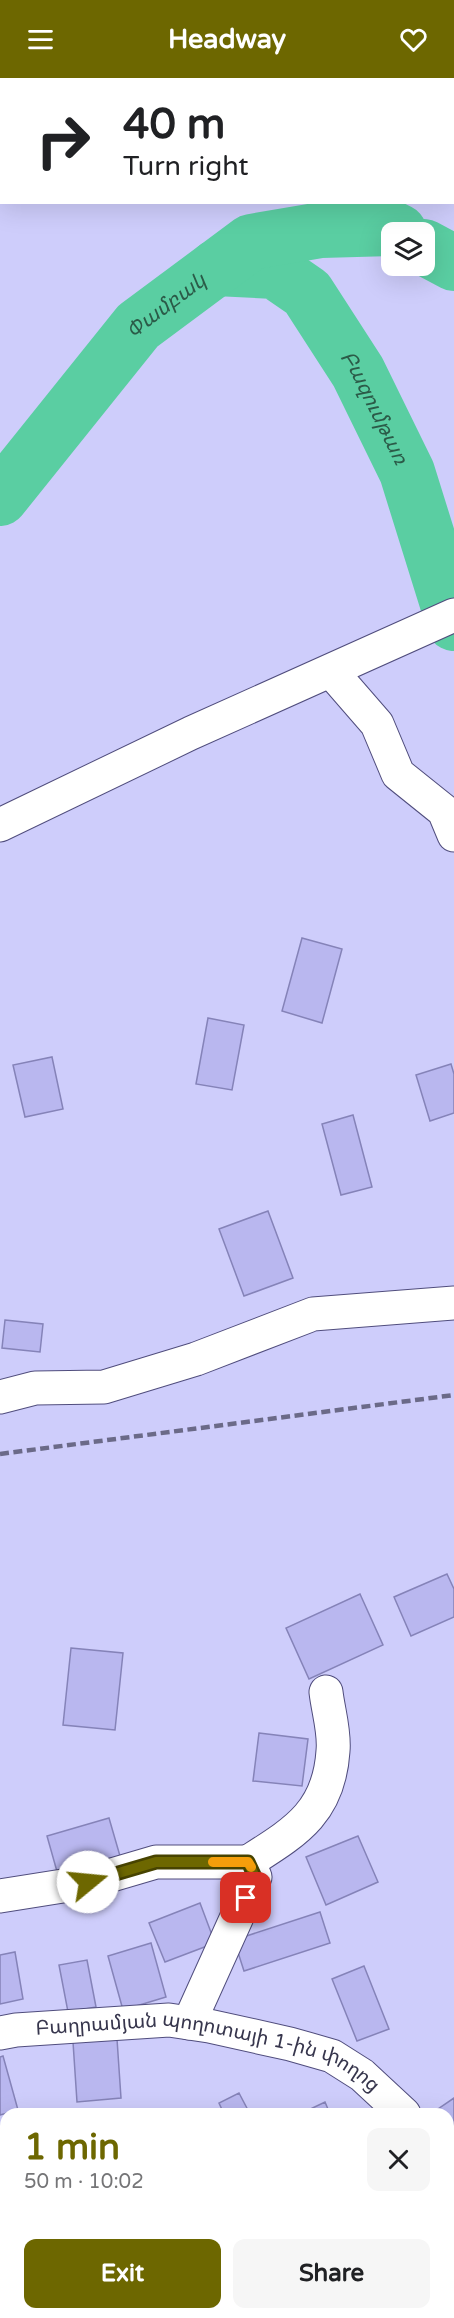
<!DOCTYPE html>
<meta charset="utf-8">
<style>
:root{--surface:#fff;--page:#f6f6f6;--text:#202124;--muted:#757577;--accent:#6d6700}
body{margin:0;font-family:"Varela Round","Noto Sans Armenian",sans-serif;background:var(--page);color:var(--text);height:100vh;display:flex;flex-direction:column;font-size:22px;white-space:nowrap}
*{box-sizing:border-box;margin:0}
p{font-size:20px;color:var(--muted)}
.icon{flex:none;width:33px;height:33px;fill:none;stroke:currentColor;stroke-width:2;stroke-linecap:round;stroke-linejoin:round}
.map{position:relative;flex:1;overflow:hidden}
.sheet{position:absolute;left:0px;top:2030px;width:454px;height:212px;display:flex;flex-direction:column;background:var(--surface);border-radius:18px 18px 0 0;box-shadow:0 6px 24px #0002}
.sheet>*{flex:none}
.guide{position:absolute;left:0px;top:0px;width:454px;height:126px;box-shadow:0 6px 24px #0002;background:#fff;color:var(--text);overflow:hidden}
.controls{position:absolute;left:381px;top:144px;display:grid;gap:12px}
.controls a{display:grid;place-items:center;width:54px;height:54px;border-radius:12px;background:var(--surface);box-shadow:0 6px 24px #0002;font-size:30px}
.pin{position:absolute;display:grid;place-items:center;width:51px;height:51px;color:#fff;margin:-26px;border-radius:12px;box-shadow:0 3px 9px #0006}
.me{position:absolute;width:66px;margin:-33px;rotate:73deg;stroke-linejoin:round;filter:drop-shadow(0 0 4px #0008)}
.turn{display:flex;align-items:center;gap:21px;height:126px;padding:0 24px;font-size:27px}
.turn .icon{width:78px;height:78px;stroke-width:2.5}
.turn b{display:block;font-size:42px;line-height:51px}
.round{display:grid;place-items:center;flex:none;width:63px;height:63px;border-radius:12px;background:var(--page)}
.overview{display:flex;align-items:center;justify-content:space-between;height:102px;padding:0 24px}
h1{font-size:36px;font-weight:700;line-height:45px;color:var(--accent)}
.cta{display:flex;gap:12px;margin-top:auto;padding:12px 24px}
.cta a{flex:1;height:69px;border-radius:12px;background:var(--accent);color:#fff;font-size:24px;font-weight:700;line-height:69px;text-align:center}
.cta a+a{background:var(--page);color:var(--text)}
header{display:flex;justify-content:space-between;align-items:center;height:78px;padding:0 24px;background:var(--accent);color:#fff;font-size:27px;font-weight:700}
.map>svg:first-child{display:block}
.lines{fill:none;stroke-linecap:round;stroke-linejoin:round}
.river{stroke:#5acea2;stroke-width:56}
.building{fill:#b9b7ef;stroke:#8583b8;stroke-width:1.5}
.minor-casing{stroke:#504d7d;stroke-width:35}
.highway-casing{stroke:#fff;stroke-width:35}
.path{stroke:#9897bd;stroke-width:4;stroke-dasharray:1.5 4.5;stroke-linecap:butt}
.minor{stroke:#fff;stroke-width:33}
.highway{stroke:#e092bd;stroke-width:33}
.rail{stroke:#6b6a88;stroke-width:4.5;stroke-dasharray:9 4.5;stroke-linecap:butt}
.route-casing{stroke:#474300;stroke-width:15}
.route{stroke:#6d6700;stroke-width:10}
.slow{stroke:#f59e0b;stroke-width:10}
.labels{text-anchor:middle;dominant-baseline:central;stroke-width:4.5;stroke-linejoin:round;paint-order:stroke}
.street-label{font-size:20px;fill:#37364d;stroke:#f2f2fe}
.water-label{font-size:21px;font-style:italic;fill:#2b5b48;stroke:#f2f2fe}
</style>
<header><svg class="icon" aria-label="menu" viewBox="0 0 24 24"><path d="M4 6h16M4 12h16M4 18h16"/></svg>Headway<svg class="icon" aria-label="heart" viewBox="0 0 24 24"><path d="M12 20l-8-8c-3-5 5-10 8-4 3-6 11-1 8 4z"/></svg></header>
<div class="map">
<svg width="454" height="2240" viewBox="0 0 454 2240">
<rect width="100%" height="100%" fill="#cecdfb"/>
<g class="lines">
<g class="river">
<path d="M424,169L454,185"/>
<path id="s1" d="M216,190L275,193L307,215L358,294L407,394L454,545"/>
<path id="s2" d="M0,420L138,248L251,164L321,152L391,150L399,154"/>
</g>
</g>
<path class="building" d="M302,860L342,871L322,945L282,933Z
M208,940L244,947L232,1012L196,1006Z
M52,979L63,1031L25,1039L13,987Z
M451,986L454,996V1035L430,1043L416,997Z
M353,1037L372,1109L341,1117L322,1046Z
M268,1133L293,1200L244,1218L219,1151Z
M5,1242L43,1246L40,1274L2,1270Z
M447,1496L454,1511V1539L411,1558L394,1519Z
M360,1516L383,1567L309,1601L286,1550Z
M71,1570L123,1575L115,1652L63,1647Z
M259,1655L308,1661L302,1708L253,1703Z
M109,1740L120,1778L58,1797L47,1758Z
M358,1758L378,1804L326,1827L306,1779Z
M200,1825L215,1865L165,1884L149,1845Z
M320,1834L330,1865L244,1893L234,1862Z
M151,1865L166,1919L123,1932L108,1878Z
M15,1874L23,1921L0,1926V1877Z
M87,1882L96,1929L68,1934L59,1887Z
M364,1888L389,1951L357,1963L332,1901Z
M117,1961L121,2020L77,2024L73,1964Z
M3,1978L18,2032L0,2037V1979Z
M239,2015L250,2036H224L219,2025Z
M454,2020V2055L448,2047V2036H441L438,2031Z
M325,2024L330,2036H300Z"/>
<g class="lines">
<defs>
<g id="minor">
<path d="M87,2L89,0"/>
<path d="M0,88L2,87"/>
<path d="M331,593L377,646L398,696L444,733L454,757"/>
<path d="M0,747L191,655L454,537"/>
<path d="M0,1319L35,1310L104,1309L196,1281L313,1236L454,1225"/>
<path d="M248,1784C295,1754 329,1735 333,1673C335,1654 328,1632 326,1614"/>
<path d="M0,1818L88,1804L156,1784H248L255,1799L189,1945"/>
<path id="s3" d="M0,1955L16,1952L169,1942L209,1948L290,1966L332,1978L362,1997L404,2036"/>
<path d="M448,2080L454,2086"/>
</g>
<path id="highway" d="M419,2240L446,2235"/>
</defs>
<use href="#minor" class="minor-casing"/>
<use href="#highway" class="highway-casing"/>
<path class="path" d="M448,2193L454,2192
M255,2240L276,2235"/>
<use href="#minor" class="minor"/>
<use href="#highway" class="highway"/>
<path class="rail" d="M0,1376L454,1317"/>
</g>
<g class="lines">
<defs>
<path id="route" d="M88,1804L156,1784H248L255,1799L246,1820"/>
</defs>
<use href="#route" class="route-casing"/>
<use href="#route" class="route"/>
<path class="slow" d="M213,1784H248L251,1789"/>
</g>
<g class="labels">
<g class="street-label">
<text stroke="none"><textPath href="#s3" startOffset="214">Բաղրամյան պողոտայի 1-ին փողոց</textPath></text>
</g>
<g class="water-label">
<text stroke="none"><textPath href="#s2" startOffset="255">Փամբակ</textPath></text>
<text stroke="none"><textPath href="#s1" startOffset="231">Բազումթառ</textPath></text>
</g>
</g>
</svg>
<div class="controls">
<a><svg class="icon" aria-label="layers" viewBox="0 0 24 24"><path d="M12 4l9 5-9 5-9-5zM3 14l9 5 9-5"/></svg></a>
</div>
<div class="pin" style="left:246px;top:1820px;background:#d93025"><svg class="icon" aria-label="arrive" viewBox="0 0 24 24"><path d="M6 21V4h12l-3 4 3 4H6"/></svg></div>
<svg class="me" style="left:88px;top:1804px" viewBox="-20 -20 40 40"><circle r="19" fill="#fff"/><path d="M0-13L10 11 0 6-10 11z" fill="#6d6700"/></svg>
<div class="guide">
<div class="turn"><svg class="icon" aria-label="right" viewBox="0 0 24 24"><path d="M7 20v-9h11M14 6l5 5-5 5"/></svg><div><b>40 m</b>Turn right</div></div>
</div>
<section class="sheet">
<div class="overview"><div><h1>1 min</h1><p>50 m · 10:02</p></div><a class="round"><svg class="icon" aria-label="close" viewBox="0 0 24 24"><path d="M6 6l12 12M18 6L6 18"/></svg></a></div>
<div class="cta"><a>Exit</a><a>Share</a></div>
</section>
</div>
